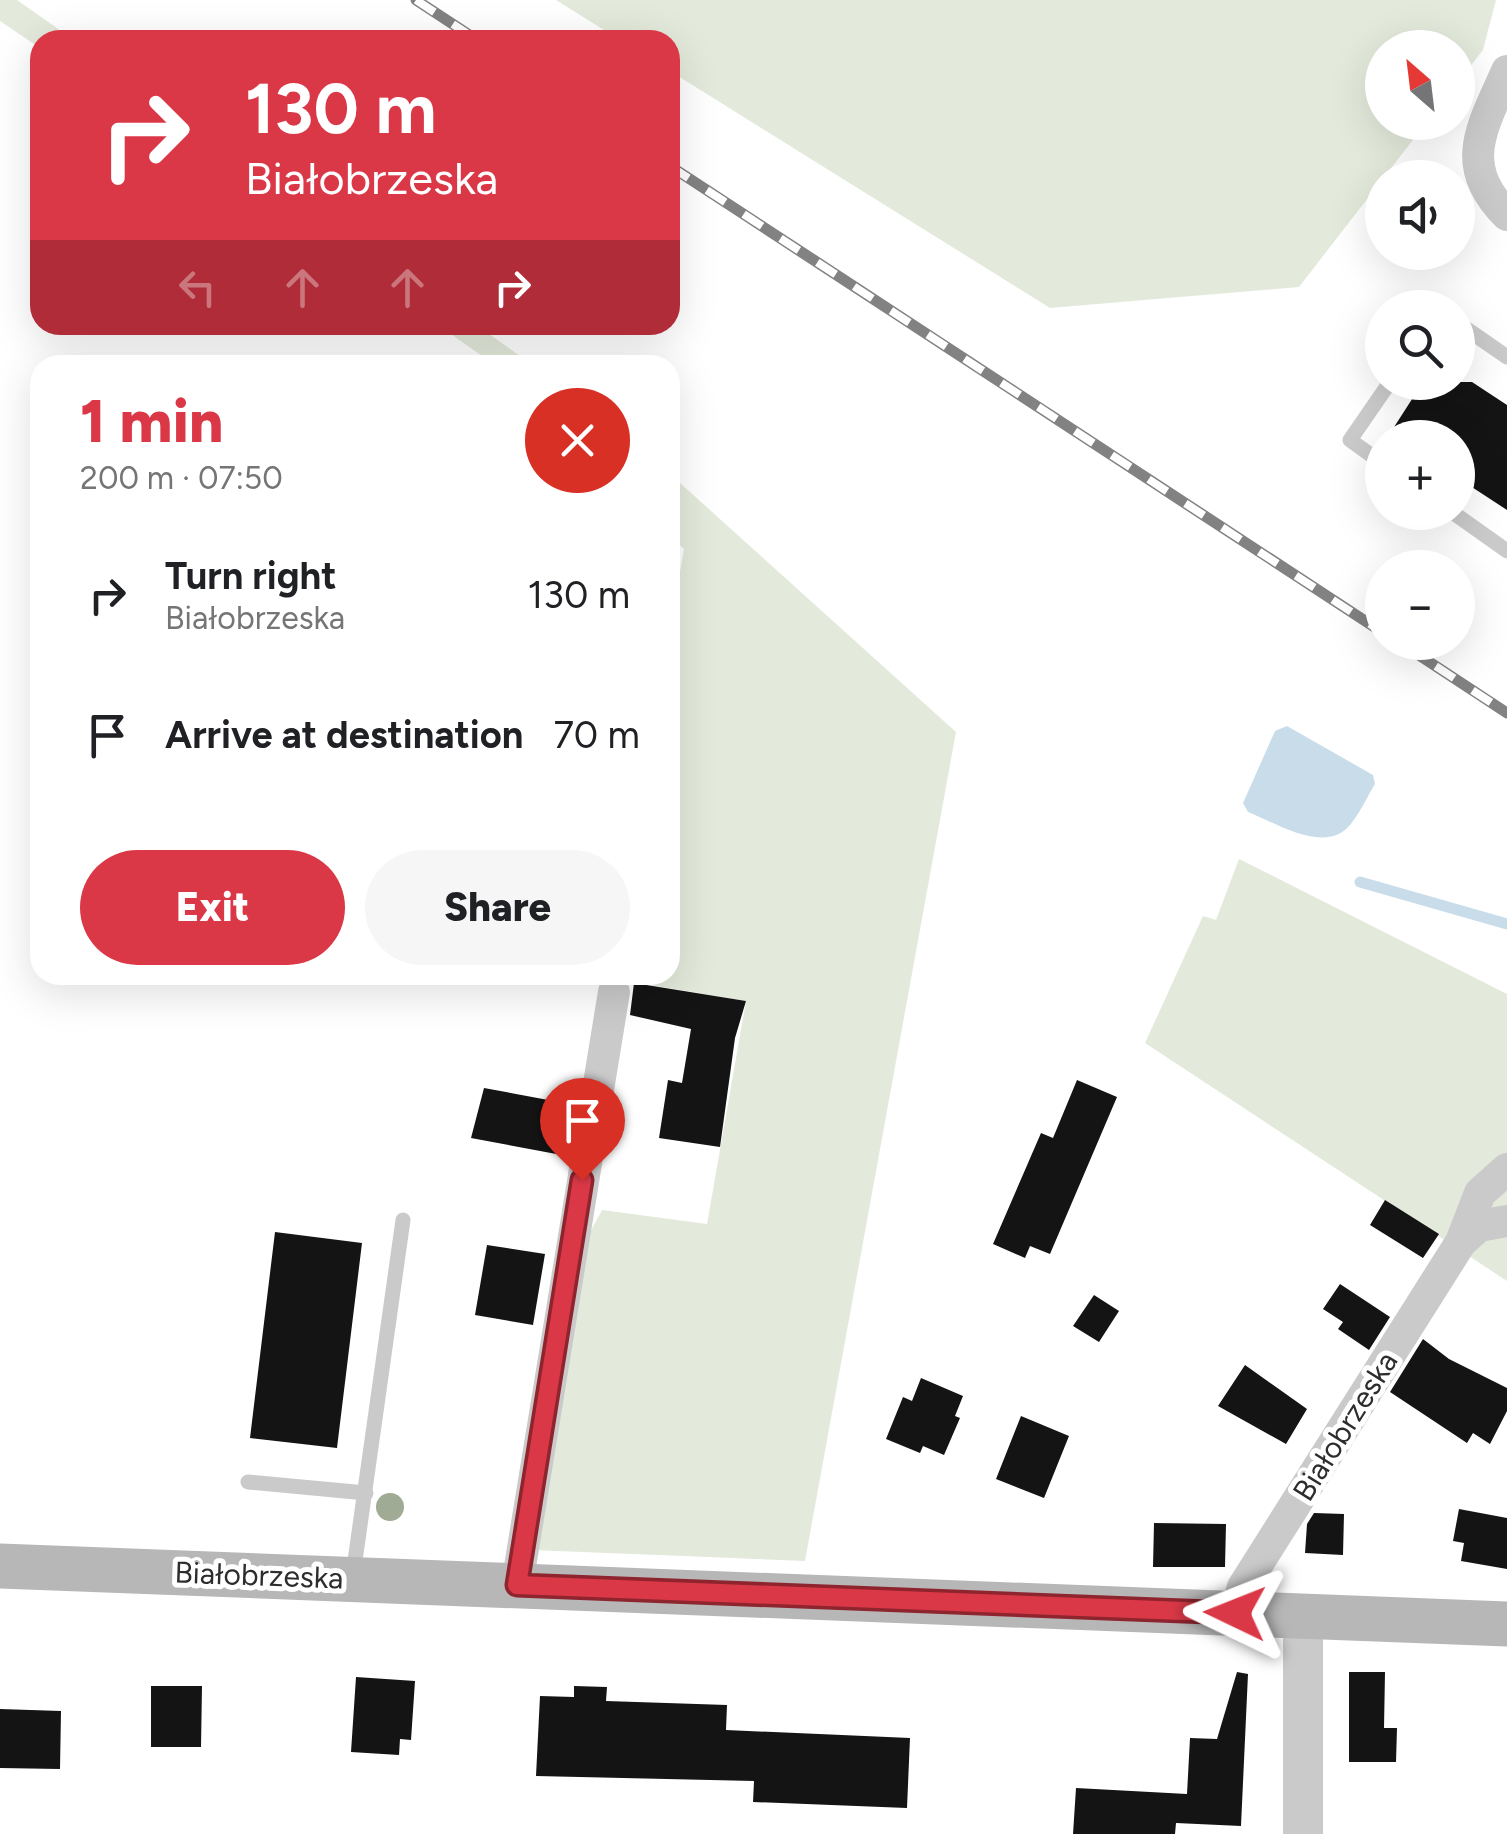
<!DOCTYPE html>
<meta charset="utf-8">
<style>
:root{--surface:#fff;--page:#f6f6f6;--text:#202124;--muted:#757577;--accent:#db3847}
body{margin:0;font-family:Figtree,sans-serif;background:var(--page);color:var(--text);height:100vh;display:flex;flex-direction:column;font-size:38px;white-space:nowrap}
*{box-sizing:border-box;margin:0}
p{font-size:32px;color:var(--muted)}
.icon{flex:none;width:55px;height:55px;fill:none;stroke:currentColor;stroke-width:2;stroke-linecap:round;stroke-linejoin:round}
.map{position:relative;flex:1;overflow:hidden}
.panel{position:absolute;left:30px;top:355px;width:650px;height:630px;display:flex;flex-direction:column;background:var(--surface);border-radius:30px;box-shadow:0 10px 40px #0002}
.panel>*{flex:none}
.guide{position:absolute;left:30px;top:30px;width:650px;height:305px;border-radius:30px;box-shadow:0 10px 40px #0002;background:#db3847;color:#fff;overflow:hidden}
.needle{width:65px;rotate:332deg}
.controls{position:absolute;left:1365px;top:30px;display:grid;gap:20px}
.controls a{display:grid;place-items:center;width:110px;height:110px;border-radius:50%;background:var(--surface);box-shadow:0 10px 40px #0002;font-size:50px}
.pin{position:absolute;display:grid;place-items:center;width:85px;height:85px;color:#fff;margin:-102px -42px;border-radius:50% 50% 50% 0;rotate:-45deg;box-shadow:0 0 10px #0007}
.pin .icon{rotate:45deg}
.me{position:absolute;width:110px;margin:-55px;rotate:272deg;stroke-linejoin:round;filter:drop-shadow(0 0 8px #0008)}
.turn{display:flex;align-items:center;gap:35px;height:210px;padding:0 50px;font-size:45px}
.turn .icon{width:130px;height:130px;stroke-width:2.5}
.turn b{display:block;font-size:70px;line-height:85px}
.lanes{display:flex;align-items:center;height:95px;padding:0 50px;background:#0003;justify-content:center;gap:50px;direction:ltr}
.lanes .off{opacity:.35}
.round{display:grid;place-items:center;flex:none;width:105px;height:105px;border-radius:52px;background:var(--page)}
.head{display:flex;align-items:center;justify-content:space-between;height:170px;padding:0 50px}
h1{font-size:60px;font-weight:800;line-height:75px;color:var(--accent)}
.button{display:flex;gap:20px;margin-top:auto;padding:20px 50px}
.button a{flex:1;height:115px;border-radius:60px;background:var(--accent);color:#fff;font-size:40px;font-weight:800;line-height:115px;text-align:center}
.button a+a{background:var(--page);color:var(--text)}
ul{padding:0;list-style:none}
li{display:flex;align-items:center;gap:30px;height:140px;padding:0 50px}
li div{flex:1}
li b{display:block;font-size:38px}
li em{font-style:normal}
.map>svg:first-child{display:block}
.green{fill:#e3eadb}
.water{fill:#c8dde9}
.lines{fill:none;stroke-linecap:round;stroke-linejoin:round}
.stream{stroke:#c8dde9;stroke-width:11}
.building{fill:#141414}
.service{stroke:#cacaca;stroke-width:15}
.minor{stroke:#cacaca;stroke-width:32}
.tertiary{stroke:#cacaca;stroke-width:40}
.secondary{stroke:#b7b7b7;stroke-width:45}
.rail-casing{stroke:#828282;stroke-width:11}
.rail{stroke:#fff;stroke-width:8;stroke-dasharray:22;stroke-linecap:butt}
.tree{fill:#9fab94}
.route-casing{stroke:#8e242e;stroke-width:25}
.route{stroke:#db3847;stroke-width:18}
.labels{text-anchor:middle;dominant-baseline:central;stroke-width:10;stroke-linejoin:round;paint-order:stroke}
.street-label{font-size:30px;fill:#2d2d2d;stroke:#fff}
</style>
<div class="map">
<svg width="1507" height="1834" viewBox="0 0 1507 1834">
<rect width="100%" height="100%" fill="#fff"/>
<path class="green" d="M0,0H17L74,40H40V48L0,21Z
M556,0H1496L1483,50L1458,82V48H1382V122L1426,123L1299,287L1050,308L670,71V40H620Z
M438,325H476L533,365H495Z
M670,474L956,732L805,1561L533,1550L588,1236L602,1210L707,1224L746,1001L609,978V975H670V628L684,549L670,536Z
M1239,859L1507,994V1281L1145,1043L1203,916L1216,920Z"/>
<path class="water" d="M1287,726L1373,775L1375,784C1367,797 1360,813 1350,825C1325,855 1276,823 1248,812L1243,803L1275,731Z"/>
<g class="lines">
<path class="stream" d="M1360,882L1507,924"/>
</g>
<path class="building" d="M1423,382H1472L1507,405V510L1458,478V438H1387Z
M634,983L746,1001L735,1038L720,1147L659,1138L668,1080L682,1083L691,1029L630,1015Z
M1077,1080L1117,1097L1050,1254L1030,1246L1025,1258L993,1244L1041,1133L1053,1138Z
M484,1088L575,1105L567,1156L471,1138Z
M1385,1200L1439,1234L1423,1258L1370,1225Z
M275,1232L362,1243L337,1448L250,1438Z
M487,1245L545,1254L533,1325L475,1315Z
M1340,1284L1390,1317L1369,1350L1338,1329L1343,1322L1323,1309Z
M1094,1295L1119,1311L1099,1342L1073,1326Z
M1423,1339L1449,1359L1507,1388V1411L1490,1444L1473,1433L1467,1443L1390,1392Z
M1245,1365L1307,1409L1286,1444L1218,1406Z
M921,1378L963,1396L955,1416L960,1418L944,1455L923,1446L920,1453L886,1439L903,1397L912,1401Z
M1021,1416L1069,1436L1044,1498L996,1479Z
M1459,1509L1507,1518V1569L1461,1561L1464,1543L1453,1541Z
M1314,1513L1344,1514L1343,1555L1305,1553L1307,1524Z
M1154,1523L1226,1524L1225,1567H1153Z
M1237,1672L1248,1674L1241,1826L1176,1823L1175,1834H1073L1076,1788L1187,1794L1190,1738L1217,1739Z
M1349,1672H1385L1384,1728H1397L1396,1762H1349Z
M356,1677L415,1681L411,1740L400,1739L399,1755L351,1752Z
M151,1686H202L201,1747H151Z
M574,1686L607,1687L606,1701L727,1705L726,1730L910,1738L907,1808L753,1802L754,1781L536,1776L540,1696L574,1697Z
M0,1709L61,1711L60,1769L0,1768Z"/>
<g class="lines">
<path class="service" d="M1458,323L1507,357
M1382,463L1350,440L1390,382
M1452,512L1507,551
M248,1482L366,1493
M353,1575L403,1220"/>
<path class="minor" d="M1507,71C1482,128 1457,165 1507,215
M1461,1242L1479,1226L1507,1221
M517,1585L614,992
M1235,1613L1243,1587L1461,1242L1480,1193L1507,1169"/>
<path class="tertiary" d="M1303,1834V1616"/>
<path class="secondary" d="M0,1566L1507,1624"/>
<defs>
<path id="rail" d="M416,0L477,40
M670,166L1382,632
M1399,642L1507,713"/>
</defs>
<use href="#rail" class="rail-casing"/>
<use href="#rail" class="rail"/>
</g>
<circle class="tree" cx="390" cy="1507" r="14"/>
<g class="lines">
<defs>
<path id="route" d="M582,1180L517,1585L1235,1613"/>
</defs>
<use href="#route" class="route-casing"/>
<use href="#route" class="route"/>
</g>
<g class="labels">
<g class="street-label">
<text transform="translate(1345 1426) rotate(-58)">Białobrzeska</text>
<text transform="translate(259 1575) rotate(2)">Białobrzeska</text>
</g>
</g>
</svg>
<div class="controls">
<a><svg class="needle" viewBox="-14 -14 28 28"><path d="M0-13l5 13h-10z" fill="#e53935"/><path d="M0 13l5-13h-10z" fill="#757577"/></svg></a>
<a><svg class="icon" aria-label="sound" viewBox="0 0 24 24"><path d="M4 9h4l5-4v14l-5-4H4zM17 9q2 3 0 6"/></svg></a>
<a><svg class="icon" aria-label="search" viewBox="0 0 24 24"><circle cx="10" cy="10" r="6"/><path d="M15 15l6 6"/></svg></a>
<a>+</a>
<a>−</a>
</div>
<div class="pin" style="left:582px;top:1180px;background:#d93025"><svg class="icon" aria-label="arrive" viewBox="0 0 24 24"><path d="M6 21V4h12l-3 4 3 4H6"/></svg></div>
<svg class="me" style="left:1235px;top:1613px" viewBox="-20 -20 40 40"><path d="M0-17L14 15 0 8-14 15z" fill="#db3847" stroke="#fff" stroke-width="4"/></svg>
<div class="guide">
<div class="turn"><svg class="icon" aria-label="right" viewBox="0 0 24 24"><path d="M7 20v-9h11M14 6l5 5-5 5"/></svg><div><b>130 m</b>Białobrzeska</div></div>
<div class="lanes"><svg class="icon off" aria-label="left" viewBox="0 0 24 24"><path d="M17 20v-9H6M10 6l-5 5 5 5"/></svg><svg class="icon off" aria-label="ahead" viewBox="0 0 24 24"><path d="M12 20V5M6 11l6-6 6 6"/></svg><svg class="icon off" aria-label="ahead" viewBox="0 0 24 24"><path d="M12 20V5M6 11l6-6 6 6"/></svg><svg class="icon" aria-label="right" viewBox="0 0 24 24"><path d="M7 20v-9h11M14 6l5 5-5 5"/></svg></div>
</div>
<section class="panel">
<div class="head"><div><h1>1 min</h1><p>200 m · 07:50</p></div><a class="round" style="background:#d93025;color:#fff"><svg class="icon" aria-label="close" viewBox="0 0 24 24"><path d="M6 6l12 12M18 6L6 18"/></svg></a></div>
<ul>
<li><svg class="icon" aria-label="right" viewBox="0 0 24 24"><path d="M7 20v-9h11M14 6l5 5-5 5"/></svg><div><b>Turn right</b><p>Białobrzeska</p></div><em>130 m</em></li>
<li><svg class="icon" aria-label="arrive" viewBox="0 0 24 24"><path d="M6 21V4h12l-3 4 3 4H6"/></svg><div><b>Arrive at destination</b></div><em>70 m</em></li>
</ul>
<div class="button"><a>Exit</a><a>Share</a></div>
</section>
</div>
